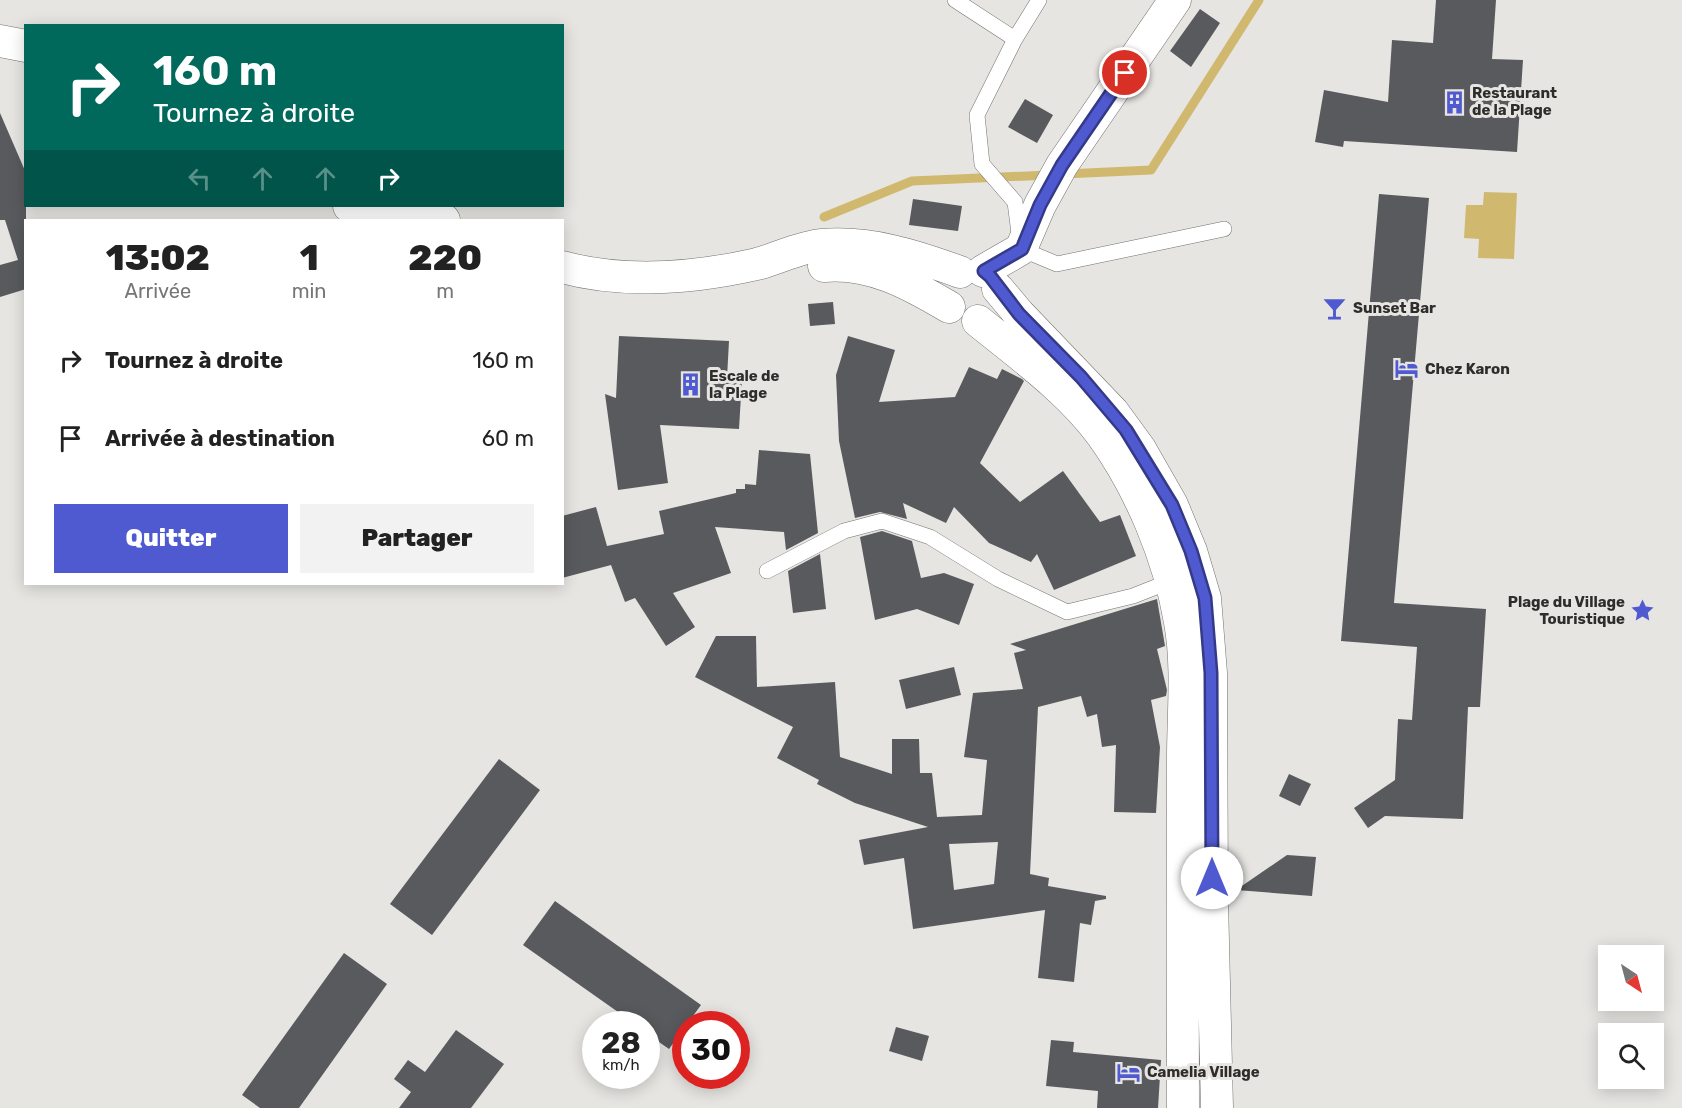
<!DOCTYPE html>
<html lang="fr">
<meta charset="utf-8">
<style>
:root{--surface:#fff;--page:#f2f2f2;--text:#222;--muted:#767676;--accent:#505ad0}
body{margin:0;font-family:Rubik,sans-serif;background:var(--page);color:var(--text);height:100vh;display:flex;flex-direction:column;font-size:22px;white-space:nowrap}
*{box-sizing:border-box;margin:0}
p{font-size:20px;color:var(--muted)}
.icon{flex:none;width:33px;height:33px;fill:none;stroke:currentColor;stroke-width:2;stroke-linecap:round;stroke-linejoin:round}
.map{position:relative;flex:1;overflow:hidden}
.sheet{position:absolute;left:24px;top:219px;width:540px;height:366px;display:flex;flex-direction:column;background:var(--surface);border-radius:0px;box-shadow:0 3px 15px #0003}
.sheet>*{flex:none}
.hud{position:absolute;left:24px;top:24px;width:540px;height:183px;border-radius:0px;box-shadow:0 3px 15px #0003;background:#00695c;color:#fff;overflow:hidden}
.needle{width:39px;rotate:144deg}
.tools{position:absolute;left:1598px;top:945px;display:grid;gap:12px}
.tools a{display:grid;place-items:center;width:66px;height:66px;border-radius:0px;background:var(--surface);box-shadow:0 3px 15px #0003;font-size:30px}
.speed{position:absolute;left:582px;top:1011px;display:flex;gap:12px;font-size:30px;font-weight:700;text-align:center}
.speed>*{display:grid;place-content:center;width:78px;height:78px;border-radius:50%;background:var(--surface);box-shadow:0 3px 15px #0003;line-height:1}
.speed small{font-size:15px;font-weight:400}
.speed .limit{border:9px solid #d22;background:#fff;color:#111}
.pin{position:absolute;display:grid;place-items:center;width:51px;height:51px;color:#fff;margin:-26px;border:3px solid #fff;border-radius:50%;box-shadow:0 2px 6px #0007}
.me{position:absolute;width:66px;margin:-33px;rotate:0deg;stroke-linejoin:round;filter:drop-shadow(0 0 4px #0008)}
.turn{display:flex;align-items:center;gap:21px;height:126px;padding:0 30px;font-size:27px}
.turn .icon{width:78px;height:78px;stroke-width:2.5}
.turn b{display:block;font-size:42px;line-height:51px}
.lanes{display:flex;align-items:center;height:57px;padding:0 30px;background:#0003;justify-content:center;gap:30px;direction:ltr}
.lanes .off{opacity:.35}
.eta{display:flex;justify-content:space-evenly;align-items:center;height:102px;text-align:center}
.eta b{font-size:36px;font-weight:800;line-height:42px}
.action{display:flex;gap:12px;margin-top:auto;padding:12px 30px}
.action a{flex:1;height:69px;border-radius:0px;background:var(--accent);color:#fff;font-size:24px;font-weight:800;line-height:69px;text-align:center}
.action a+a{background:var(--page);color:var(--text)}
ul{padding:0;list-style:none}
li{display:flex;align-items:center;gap:18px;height:78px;padding:0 30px}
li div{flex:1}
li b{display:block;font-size:22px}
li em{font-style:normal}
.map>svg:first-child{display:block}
.water{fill:#d0b96f}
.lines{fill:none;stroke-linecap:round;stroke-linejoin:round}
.stream{stroke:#d0b96f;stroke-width:9}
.building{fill:#595a5d;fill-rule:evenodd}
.service-casing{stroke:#73726f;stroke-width:16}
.minor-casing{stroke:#73726f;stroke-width:33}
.service{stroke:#fff;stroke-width:15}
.minor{stroke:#fff;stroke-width:32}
.route-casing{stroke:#343a87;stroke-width:15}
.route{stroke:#505ad0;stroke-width:10}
.labels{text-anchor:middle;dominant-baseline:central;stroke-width:6;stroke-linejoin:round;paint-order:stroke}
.poi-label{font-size:15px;font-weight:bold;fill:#2e2d2c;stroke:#e6e5e2;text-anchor:start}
</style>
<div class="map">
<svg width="1682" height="1108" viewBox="0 0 1682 1108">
<rect width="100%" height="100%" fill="#e6e5e2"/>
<path class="water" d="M1484,192L1517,193L1514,259L1478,258L1479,239L1464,238L1466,205H1483Z"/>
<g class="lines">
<path class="stream" d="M1065,174L1151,170L1259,0
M824,217L912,181L1049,175"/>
</g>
<path class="building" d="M1436,0H1496L1492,59L1523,60L1517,152L1344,141L1343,147L1315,142L1324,90L1388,102L1392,40L1433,43Z
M1200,9L1220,23L1191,67L1170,51Z
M1025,99L1053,115L1037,143L1008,127Z
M0,113L26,173V289L0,297V265L18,260L5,220H0Z
M1379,194L1429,198L1394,603L1486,609L1480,707H1468L1463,819L1385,816L1368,828L1354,808L1395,780L1398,719L1412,720L1417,647L1341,641Z
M913,199L962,206L958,231L909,225Z
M833,302L835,324L810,326L808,304Z
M619,336L729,341L727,378L742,379L739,429L660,425L668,483L618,490L605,394L616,398Z
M848,336L895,350L879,402L955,397L969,367L997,379L1002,369L1022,379L1024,381L980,463L1020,502L1063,471L1100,522L1120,515L1136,556L1054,590L1037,554L1031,562L989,543L954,507L946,523L903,503L907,519L880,512L855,518L839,441L836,375Z
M759,450L810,454L818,533L786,550L784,532L715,527L731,573L673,593L695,627L666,646L635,598L625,602L611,565L562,578V516L596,507L607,546L664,534L659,511L736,493V489H745V484L756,485Z
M882,531L912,541L921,578L944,573L974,584L959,625L917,609L875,620L860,537Z
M820,554L826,609L793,613L788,571Z
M1157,599L1165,646L1157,649L1167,690L1166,696L1151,700L1160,747L1156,813L1114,812L1116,745L1102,747L1097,714L1087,717L1081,696L1038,707L1030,874L1049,878L1048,886L1106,896V899L1095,901L1091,925L1080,923L1074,982L1038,978L1045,910L913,929L904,858L864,865L859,840L928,827L855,803L817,784L819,780L777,758L793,727L695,677L716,636H756L757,687L835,682L840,757L892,774V739H919L920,773H932L937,817L982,815L987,760L964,757L973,693L1023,689L1014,653L1026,650L1010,644ZM998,842L994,884L954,890L949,844Z
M954,667L961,695L906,709L899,680Z
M499,759L540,790L432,935L390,904Z
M1289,774L1311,784L1300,806L1279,796Z
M1287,855L1316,857L1312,896L1236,890Z
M555,901L701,1005L669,1049L646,1033V1024H635L523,945Z
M344,953L387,984L299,1108H260L242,1095Z
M896,1027L929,1036L922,1061L889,1051Z
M456,1030L504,1064L471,1108H399L411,1092L394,1079L408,1060L425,1072Z
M1051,1040L1074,1042L1073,1052L1161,1060L1158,1108H1097L1098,1091L1046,1086Z"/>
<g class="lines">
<defs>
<path id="service" d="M955,0L1015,39
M1039,0L1015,39L977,115L982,164L1015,202L1021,249L1057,264L1224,229
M767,571L844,531L882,521L930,537L998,579L1067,612L1133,596L1171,581"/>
<path id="minor" d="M0,41L26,46
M349,206L389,220
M405,206L444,220
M824,266C871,262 910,284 949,307
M562,267C625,284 695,278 757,264C779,258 800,247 822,245C870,241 916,256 960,272
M983,271L1021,249L1040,205L1062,165L1175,0
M998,289L1019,314L1113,412L1140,449L1172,505L1191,551L1205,598L1211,673L1212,900L1217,1108
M978,321C1021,356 1069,390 1102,435C1140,488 1169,557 1180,622C1188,666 1183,714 1183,758C1182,875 1183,991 1183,1108"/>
</defs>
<use href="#service" class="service-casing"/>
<use href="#minor" class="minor-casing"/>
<use href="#service" class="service"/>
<use href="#minor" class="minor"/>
</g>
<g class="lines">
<defs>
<path id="route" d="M1125,73L1062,165L1040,205L1022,249L984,271L990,276L1019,314L1081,377L1126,430L1172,505L1191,551L1205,598L1211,673L1212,878"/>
</defs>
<use href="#route" class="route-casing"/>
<use href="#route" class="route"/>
</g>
<defs>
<symbol id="building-bare" viewBox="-9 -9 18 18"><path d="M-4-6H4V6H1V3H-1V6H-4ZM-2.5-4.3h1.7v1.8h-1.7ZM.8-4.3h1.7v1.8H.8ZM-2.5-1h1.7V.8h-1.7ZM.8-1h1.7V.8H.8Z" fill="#505ad0" stroke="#e6e5e2" stroke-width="2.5" paint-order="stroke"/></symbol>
<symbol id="bar-bare" viewBox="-9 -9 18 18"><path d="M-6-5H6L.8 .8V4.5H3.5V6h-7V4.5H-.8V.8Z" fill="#505ad0" stroke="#e6e5e2" stroke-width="2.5" paint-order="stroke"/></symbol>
<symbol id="hotel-bare" viewBox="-9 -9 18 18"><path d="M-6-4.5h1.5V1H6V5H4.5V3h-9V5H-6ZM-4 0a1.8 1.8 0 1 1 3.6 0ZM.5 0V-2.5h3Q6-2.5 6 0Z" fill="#505ad0" stroke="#e6e5e2" stroke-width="2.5" paint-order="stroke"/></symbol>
<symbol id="sight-bare" viewBox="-9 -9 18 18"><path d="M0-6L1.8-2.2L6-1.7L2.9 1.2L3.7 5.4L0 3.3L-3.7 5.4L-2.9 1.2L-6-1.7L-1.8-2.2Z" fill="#505ad0" stroke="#e6e5e2" stroke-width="2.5" paint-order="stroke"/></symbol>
</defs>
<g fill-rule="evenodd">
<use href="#building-bare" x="1438" y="86" width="33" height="33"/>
<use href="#bar-bare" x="1318" y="292" width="33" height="33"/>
<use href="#hotel-bare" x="1390" y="352" width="33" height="33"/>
<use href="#building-bare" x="674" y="368" width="33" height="33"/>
<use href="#sight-bare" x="1626" y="594" width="33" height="33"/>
<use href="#hotel-bare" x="1112" y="1056" width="33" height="33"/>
</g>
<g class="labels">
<g class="poi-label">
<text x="1472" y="93">Restaurant<tspan x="1472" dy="17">de la Plage</tspan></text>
<text x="1353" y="308">Sunset Bar</text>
<text x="1425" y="369">Chez Karon</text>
<text x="709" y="376">Escale de<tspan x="709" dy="17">la Plage</tspan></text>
<text x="1625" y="602" text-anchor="end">Plage du Village<tspan x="1625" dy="17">Touristique</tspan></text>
<text x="1147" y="1072">Camelia Village</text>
</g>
</g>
</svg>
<div class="tools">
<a><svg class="needle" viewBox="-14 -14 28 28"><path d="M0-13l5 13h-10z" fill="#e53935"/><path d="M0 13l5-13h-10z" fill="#767676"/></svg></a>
<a><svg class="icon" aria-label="search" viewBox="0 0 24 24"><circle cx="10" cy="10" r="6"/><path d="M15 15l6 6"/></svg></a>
</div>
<div class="speed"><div>28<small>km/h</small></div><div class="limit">30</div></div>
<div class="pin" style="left:1125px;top:73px;background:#d93025"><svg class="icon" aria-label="arrive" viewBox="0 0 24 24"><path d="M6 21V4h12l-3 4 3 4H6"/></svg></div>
<svg class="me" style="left:1212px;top:878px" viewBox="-20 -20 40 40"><circle r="19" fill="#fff"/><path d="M0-13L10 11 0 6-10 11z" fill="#505ad0"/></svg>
<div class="hud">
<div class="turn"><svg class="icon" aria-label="right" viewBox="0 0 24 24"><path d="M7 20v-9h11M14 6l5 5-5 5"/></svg><div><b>160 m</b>Tournez à droite</div></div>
<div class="lanes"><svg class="icon off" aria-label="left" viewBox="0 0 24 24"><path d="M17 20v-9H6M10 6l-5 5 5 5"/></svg><svg class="icon off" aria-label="ahead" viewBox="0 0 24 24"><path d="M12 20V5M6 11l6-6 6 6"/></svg><svg class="icon off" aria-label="ahead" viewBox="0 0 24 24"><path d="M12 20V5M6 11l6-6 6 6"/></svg><svg class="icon" aria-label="right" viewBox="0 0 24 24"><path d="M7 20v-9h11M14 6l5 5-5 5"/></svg></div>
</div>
<section class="sheet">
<div class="eta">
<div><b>13:02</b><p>Arrivée</p></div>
<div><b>1</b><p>min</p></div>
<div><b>220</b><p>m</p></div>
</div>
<ul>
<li><svg class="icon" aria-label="right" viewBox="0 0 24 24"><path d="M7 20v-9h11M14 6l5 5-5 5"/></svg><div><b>Tournez à droite</b></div><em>160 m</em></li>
<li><svg class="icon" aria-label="arrive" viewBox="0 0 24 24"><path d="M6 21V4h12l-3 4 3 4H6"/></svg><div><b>Arrivée à destination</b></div><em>60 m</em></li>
</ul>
<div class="action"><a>Quitter</a><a>Partager</a></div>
</section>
</div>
